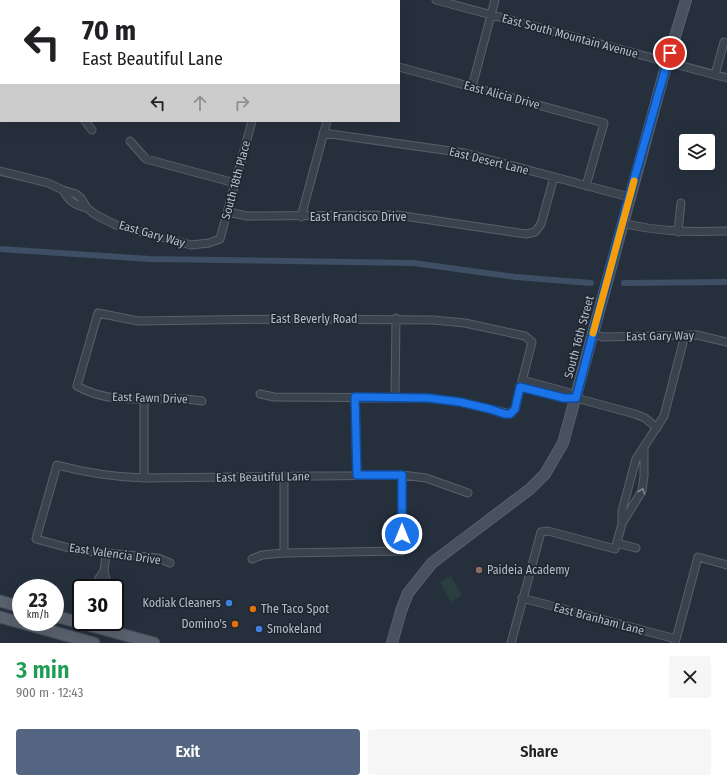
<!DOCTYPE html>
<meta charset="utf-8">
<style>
:root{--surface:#fff;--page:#f6f6f6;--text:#202124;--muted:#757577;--accent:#536580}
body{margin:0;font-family:"Fira Sans Condensed",sans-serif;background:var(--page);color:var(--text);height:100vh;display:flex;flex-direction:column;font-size:15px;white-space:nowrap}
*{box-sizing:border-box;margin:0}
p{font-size:13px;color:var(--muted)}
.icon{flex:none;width:22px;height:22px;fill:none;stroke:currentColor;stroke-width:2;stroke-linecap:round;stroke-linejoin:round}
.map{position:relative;height:643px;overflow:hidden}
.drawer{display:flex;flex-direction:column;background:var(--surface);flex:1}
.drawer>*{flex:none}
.banner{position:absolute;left:0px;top:0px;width:400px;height:122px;box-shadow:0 4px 16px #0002;background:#fff;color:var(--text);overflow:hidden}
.controls{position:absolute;left:679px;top:134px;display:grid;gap:8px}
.controls a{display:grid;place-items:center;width:36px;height:36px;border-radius:4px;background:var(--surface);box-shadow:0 4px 16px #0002;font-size:20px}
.speed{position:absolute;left:12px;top:579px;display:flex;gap:8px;font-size:20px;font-weight:700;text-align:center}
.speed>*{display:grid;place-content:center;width:52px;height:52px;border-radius:50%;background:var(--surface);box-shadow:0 4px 16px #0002;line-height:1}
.speed small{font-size:10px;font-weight:400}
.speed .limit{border:2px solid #111;border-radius:6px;background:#fff;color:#111}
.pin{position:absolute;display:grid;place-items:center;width:34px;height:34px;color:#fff;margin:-17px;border:2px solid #fff;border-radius:50%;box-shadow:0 1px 4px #0007}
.me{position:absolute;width:44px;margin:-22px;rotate:0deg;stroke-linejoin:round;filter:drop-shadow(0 0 3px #0008)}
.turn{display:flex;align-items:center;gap:14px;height:84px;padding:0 16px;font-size:18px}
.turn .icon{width:52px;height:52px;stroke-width:2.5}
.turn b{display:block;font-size:28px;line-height:34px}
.lanes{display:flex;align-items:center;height:38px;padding:0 16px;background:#0003;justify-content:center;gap:20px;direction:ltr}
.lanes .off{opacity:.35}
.round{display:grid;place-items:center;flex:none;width:42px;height:42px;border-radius:4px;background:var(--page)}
.headline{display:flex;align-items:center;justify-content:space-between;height:68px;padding:0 16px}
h1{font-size:24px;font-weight:600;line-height:30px;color:#1e9e55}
.cta{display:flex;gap:8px;margin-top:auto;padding:8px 16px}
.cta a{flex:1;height:46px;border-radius:4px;background:var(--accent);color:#fff;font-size:16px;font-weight:600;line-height:46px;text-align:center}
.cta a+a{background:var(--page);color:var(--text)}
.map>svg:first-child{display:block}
.green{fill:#293e3f}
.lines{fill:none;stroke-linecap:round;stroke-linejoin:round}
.canal{stroke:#3d4e65;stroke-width:6}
.minor-casing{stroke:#58606b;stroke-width:9}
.secondary-casing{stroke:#58606b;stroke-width:12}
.primary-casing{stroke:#434b56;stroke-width:13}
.minor{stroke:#3a424d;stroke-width:7}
.secondary{stroke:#485160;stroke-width:10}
.primary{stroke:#58616d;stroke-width:11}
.oneway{stroke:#7e8691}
.route-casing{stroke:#114b97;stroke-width:10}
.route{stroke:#1a73e8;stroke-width:7}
.slow{stroke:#f59e0b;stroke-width:7}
.education-dot{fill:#8d6e63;stroke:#1f2732;stroke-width:1.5}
.shop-dot{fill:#3f7fe0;stroke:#1f2732;stroke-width:1.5}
.food-dot{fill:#e8710a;stroke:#1f2732;stroke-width:1.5}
.labels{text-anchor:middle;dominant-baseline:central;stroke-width:3.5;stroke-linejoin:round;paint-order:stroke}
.street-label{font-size:12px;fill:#b6bdc8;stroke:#1f2732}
.poi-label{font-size:12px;fill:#b6bdc8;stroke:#1f2732;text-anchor:start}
</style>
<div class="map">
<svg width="727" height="643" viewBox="0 0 727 643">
<rect width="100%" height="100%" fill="#26303d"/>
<path class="green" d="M451,576L462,595L451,602L440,582Z"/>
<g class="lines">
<path class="canal" d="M0,249L150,259L413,263L516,277L591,283
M624,283L727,282"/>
<defs>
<path id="minor" d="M272,0V1
M436,0L727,78
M0,38L1,34
M399,67L604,123L586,186
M715,75L724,42
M472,87L495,0
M0,96H1
M85,121L92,130
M323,133L465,153L629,197
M130,141L146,159L235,183
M0,171L48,183L63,190L76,194L81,198L87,208L96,215L116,225L191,245L209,243L220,239L252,121
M63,190C69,202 75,205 87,208
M228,212L247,216L397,215L526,234L535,232L541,224L554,177
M301,217L327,121
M623,223C657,232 691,232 727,231
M678,232L681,203
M593,334L603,337L697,335L727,342
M522,380L567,392L576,398
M520,387L564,398H576L635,414L645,418L657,428
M395,396L396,318
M355,397L357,475
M202,401C161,394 115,408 77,386L98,313L138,321L282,319L433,320L465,323L525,336L532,342L515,409L510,414L460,402L428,398L274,397L260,394
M284,476V553
M144,478V400
M623,522L642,491L644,476V448
M617,543L636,548
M252,559L262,555L284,553L402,551V475
M170,563L158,558L76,550L36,539L57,465C86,473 114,477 144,478L402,475L426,478L468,493
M96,588L99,578L104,571
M104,588L106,579L104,571L106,554
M522,598L676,639
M511,643L541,532L548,531L615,549L622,524V511L636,459L664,416L685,335
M675,643L698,557L727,565"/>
<path id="secondary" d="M392,643L401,611L408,593L432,563L530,489L545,474L563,443L663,77L686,0"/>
<path id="primary" d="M0,601L21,607
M55,616L154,643
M0,617L94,643"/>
</defs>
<use href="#minor" class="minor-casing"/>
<use href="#secondary" class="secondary-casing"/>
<use href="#primary" class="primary-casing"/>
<use href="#minor" class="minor"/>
<use href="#secondary" class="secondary"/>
<use href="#primary" class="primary"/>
</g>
<defs><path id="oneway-chevron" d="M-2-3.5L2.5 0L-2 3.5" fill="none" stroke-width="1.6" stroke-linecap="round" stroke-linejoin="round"/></defs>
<use class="oneway" href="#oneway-chevron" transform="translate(642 491) rotate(-71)"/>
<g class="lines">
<defs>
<path id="route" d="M402,534V475H357L355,397L428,398L460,402L490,409L505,414H510L515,409L520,387L564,398H576L629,197L670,53"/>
</defs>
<use href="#route" class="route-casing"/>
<use href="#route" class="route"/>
<path class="slow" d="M593,333L634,181"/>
</g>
<circle class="education-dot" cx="479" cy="570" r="4"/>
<g class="shop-dot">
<circle cx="229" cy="603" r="4"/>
<circle cx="259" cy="629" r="4"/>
</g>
<g class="food-dot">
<circle cx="253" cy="609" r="4"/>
<circle cx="235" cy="624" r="4"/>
</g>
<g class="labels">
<g class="street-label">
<text transform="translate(570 36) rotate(15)">East South Mountain Avenue</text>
<text transform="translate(502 95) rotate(15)">East Alicia Drive</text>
<text transform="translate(489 161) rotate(14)">East Desert Lane</text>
<text transform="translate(236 180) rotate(-75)">South 18th Place</text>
<text x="358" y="217">East Francisco Drive</text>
<text transform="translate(152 234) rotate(16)">East Gary Way</text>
<text x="314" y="319">East Beverly Road</text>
<text transform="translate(660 336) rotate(-1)">East Gary Way</text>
<text transform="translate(579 337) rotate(-75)">South 16th Street</text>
<text transform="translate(150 398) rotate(2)">East Fawn Drive</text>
<text transform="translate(263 477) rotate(-1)">East Beautiful Lane</text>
<text transform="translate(115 554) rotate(8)">East Valencia Drive</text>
<text transform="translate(599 619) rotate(15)">East Branham Lane</text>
</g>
<g class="poi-label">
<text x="487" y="570">Paideia Academy</text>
<text x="221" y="603" text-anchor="end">Kodiak Cleaners</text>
<text x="261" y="609">The Taco Spot</text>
<text x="227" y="624" text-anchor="end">Domino's</text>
<text x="267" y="629">Smokeland</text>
</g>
</g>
</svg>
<div class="controls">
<a><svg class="icon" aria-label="layers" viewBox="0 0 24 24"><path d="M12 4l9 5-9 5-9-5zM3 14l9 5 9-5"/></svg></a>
</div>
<div class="speed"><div>23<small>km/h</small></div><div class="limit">30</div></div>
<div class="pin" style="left:670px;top:53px;background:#d93025"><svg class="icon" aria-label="arrive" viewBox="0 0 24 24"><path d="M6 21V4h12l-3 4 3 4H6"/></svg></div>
<svg class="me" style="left:402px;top:534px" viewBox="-20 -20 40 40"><circle r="17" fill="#1a73e8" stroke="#fff" stroke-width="3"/><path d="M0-11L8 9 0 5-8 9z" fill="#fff"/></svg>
<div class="banner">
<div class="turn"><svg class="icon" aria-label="left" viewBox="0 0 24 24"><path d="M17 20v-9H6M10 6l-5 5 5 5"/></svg><div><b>70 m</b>East Beautiful Lane</div></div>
<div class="lanes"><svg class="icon" aria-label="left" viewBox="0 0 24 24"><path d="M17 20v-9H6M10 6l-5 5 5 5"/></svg><svg class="icon off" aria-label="ahead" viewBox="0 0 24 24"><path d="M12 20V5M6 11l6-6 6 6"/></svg><svg class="icon off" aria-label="right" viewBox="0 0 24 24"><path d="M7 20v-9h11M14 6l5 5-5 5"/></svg></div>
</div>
</div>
<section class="drawer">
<div class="headline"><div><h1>3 min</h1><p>900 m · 12:43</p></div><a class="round"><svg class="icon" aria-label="close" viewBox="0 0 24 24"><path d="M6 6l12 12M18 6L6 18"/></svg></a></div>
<div class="cta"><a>Exit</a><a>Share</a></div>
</section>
